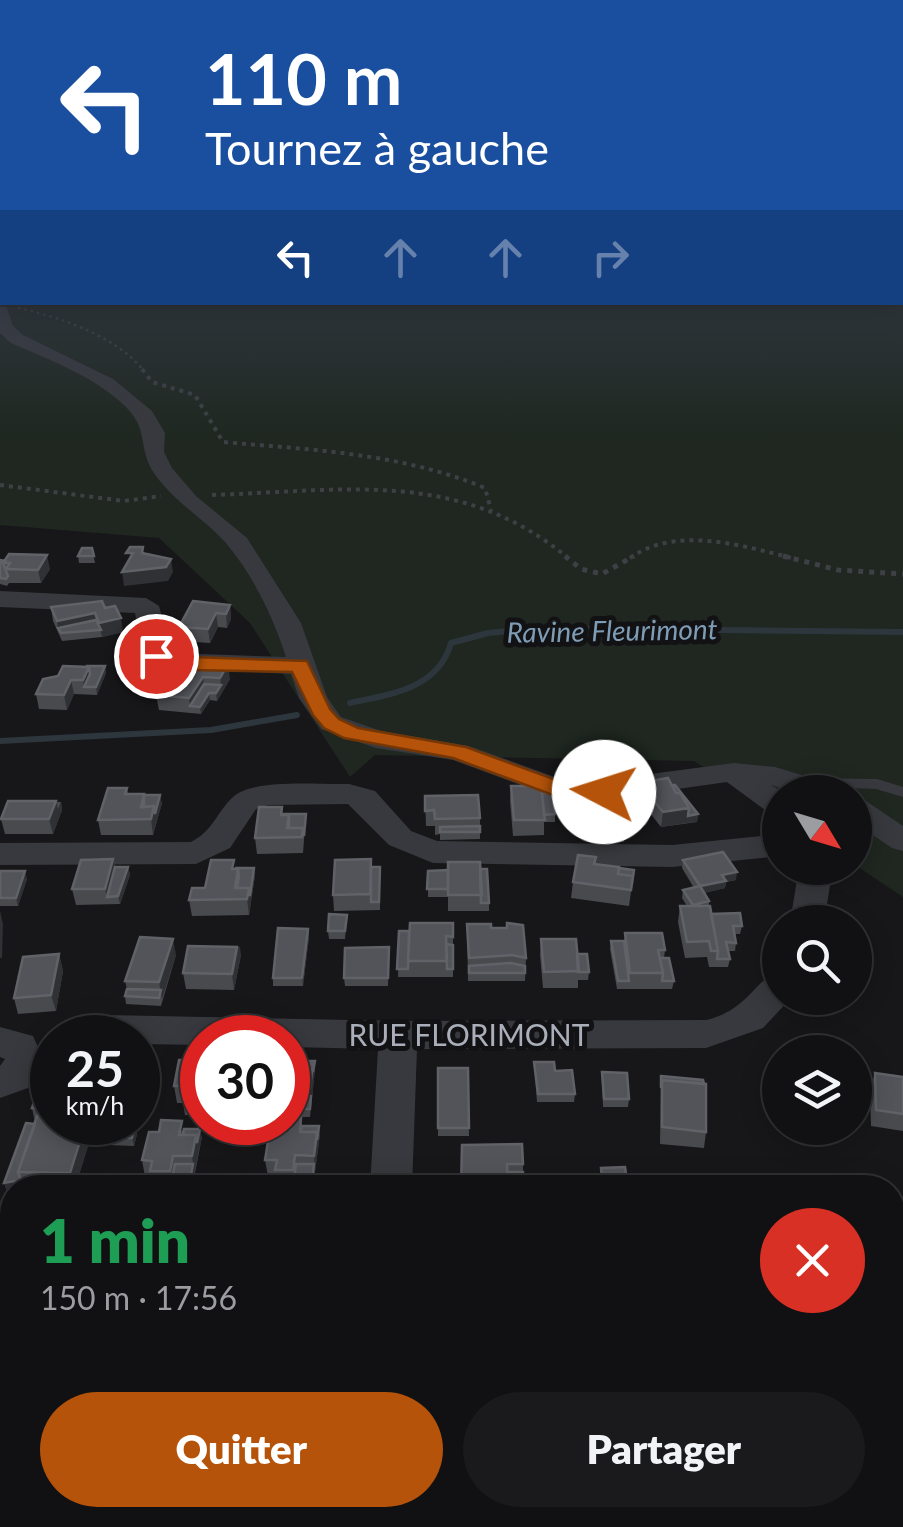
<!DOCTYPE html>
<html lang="fr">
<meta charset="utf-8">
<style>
:root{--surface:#111113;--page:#1a1a1c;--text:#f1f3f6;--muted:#9c9da0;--line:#303133;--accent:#b45309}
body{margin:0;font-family:Lato,sans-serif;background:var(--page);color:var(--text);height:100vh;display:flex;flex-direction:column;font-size:38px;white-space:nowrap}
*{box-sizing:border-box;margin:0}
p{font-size:32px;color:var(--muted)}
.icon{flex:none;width:55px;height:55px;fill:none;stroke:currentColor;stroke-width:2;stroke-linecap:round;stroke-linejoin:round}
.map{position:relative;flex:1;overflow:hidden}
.drawer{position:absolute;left:0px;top:1175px;width:905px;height:352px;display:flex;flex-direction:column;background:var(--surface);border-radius:40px 40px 0 0;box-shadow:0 5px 25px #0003,0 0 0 2px var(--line)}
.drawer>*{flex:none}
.banner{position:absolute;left:0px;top:0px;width:905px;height:305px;box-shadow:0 5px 25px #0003,0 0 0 2px var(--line);background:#1a4fa0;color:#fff;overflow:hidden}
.needle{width:65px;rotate:128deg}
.tools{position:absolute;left:762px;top:775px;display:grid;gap:20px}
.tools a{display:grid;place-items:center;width:110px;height:110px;border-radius:50%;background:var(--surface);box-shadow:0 5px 25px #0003,0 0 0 2px var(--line);font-size:50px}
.speed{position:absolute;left:30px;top:1015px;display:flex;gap:20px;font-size:50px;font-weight:700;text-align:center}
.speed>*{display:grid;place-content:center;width:130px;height:130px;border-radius:50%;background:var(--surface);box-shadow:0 5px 25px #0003,0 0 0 2px var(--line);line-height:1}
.speed small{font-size:25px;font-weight:400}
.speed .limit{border:15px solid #d22;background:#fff;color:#111}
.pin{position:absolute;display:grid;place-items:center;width:85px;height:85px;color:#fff;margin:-42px;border:5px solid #fff;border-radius:50%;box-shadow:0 2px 10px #0007}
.me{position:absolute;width:110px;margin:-55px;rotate:275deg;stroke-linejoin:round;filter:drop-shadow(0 0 8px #0008)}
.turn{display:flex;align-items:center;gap:35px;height:210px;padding:0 40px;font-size:45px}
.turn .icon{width:130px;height:130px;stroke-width:2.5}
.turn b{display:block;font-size:70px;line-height:85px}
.lanes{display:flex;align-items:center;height:95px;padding:0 40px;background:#0003;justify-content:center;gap:50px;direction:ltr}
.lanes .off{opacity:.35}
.round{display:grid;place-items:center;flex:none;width:105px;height:105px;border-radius:52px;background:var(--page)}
.summary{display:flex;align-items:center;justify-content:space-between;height:170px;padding:0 40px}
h1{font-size:60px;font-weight:800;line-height:75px;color:#1e9e55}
.action{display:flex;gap:20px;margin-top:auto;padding:20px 40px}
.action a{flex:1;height:115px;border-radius:60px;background:var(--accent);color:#fff;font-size:40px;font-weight:800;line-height:115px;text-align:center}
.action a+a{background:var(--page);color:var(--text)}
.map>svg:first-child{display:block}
.green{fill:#1f2720}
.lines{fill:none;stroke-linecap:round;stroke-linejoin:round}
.stream{stroke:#2d363d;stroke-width:6}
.path-far3{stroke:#3e4045;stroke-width:2.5;stroke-dasharray:2.5 4;stroke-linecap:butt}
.path-far2{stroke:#3e4045;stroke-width:4;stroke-dasharray:4 5;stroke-linecap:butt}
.path-far1{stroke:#3e4045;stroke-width:5;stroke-dasharray:5 6;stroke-linecap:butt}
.path{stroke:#3e4045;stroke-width:8;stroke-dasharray:8 11;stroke-linecap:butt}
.lane{fill:#38393e;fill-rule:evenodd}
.street{fill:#38393e;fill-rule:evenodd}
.wall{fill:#484a4e}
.shaded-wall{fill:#303134}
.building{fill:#53545a;stroke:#606268;stroke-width:2.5}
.route{fill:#b45309;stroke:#753606;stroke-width:2.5}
.labels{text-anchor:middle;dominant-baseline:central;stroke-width:10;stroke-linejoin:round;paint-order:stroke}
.water-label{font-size:28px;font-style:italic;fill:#7f9cb5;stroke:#121214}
.near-street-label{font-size:30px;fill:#a9aeb9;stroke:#121214}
</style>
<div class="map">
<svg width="903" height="1527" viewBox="0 0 903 1527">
<rect width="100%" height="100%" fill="#171719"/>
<path class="green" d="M0,226L2,302H902L903,226V897L855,865V792H780V817L694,761L375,755L350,777L250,623L159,538L0,525Z"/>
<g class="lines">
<path class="stream" d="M350,703C391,694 438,689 451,643L488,633L545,628L903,632
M0,741L211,730L297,715"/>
<path class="path-far3" d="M18,308C60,317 116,336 144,371"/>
<path class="path-far2" d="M142,369L152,382L195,395L223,442C313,450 401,453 485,488L491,510
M0,485L124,501L161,496
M212,495C343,491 460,468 568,558
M630,558C676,525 743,546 792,558"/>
<path class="path-far1" d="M565,556L581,569L602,574L634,556
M783,556L838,570L903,574"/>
<path class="path" d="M892,1510H903"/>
<path class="lane" d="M808,778L877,779L903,787V797L876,789L803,786L800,783L803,780Z
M903,1209V1227L892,1228V1210Z"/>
<path class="street" d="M2,282V292L0,293V283Z
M0,304L6,305L13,326L23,335L113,379L152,411L165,433L164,452L172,468L196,496L247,538L301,623L327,697L341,717L381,731L469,746L574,784L734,763L775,767L835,785L839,792H794L771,785L782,792L780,816L769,813L727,782L572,804L453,760L376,748L321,729L299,698L291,674L157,667L143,656L135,613L0,607V591L146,598L159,606L172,653L286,657C274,620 255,579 230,548C208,520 175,504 154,473C137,448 150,430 125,406C94,376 49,360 11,343L0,333Z
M349,784L375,791L411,831L437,841L672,845L780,834V856L672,867L433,863L389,845L348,804L268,805L256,809L230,848L196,864L0,865V843L191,842C213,831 216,813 233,797C253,778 321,785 349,784Z
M855,798L866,801L903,826V851L892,848L855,823Z
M799,868H833L824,922H790Z
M780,971V998H791L763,1028L706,1048L417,1049L412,1188H370L378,1049L288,1047V1038H202V1045L138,1044V1038H60L66,1028L107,1015L398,1021L706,1020C749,1010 754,979 780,971Z
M0,1027L33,1036L44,1061L28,1088L0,1098V1066L5,1059L0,1057Z
M356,1515H408L407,1527H355Z
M632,1515H821L816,1527H627Z"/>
</g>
<path class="wall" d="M92,548L95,563H79L78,556Z
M0,560L50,569L41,583H9L7,586L0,584Z
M230,605L231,619L227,628L218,627L210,643L181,641L179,627Z
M51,607L105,608L123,632L102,637L62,641L53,621Z
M105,666L106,673L97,695L74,694L67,710L39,709L36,694Z
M188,667L230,679L217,701L210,700L201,714L159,710L156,695L179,682Z
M639,783L672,785L698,814L697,822L661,827L638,798Z
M511,786L542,793L555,814V822H544V835L513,836L510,801Z
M127,788L128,794L162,803L153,835H101L98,820Z
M425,796L480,818V839L440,840V834L435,835V826H426Z
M57,802H61L62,810L53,834H5L1,819Z
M282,807V814H306L303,853L257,854L255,838Z
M590,825L625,834L624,842L591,843Z
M113,859L115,867H128L130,875L120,904L76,905L72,889Z
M683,860L736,880L726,882L725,888L704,893L709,901V906L711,914L742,926L740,934H734L736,943L735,951H728L730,959L728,967H709L707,957L685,958L678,922L680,906H687L682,898L683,890L694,888L682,868Z
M595,864L634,870L629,906L571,898L573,882Z
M371,867H380V910L334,911L333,895Z
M235,868H254L255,875L249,915L192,916L189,900Z
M480,869L489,903V911H448V897H428V871Z
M0,871L27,879L18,906H0Z
M347,915L345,939H329L328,931Z
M453,923V977H398L399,931H409Z
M467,924L491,928L526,958L525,981H468Z
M308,929L309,937L303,986H273V978Z
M625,933L665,950L664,958L674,981L672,989H617L610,949L611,941H624Z
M541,939L577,954L589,972L588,980H578V988H543L540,955Z
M389,947L388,986H345L344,978Z
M59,954L63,971L56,1011L18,1014L14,998Z
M176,955L161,1006L126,1004L125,996L127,989L125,981Z
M241,955L234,990L186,989L183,973Z
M202,1050V1115H185L183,1103H177L174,1086L190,1060Z
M288,1053L315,1069L310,1117H288Z
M534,1062L555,1071L575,1094L574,1102H537Z
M438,1068H468L469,1136H438Z
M52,1069V1122H105V1125H90L92,1133L75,1188H12L7,1191L4,1183L35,1122L32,1108Z
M602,1072L629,1099L628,1107H603Z
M875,1073L903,1077V1131L871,1126L870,1089Z
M661,1076L706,1132L704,1148L660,1144Z
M301,1118L302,1126L320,1134L313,1187H277L276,1176H268L265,1160L281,1129Z
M135,1125L137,1134L134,1146L109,1145L107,1137Z
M184,1129L202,1137L192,1188H154L151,1177H145L142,1160Z
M462,1145L523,1164V1188Z
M12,1217V1262H3L0,1254Z
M0,1317H12V1384H0Z
M52,1515H162V1524L133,1525V1527H50Z
M339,1515L338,1524H289L288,1517Z
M488,1515H512L511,1518L489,1520Z"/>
<path class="shaded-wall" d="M47,555L50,569L41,583L38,570Z
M171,559L173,572L168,581L124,586L122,572Z
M230,605L231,619L227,628L226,614Z
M95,613L97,627L58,628L57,621Z
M216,613L218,627L210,643L208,629Z
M121,618L123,632L102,637L99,623Z
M228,664L230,679L222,692L220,678Z
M105,666L106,673L97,695L96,687Z
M89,667L92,681L84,687L83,680Z
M203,677L205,691L190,706L189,698Z
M71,680L74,694L67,710L64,695Z
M221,685L222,692L217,701L216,693Z
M209,693L210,700L201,714L200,707Z
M160,795L162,803L153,835L151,819L154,806Z
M56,801L58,809L61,802L62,810L53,834L49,819Z
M689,808L687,823L661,827L663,812Z
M698,814L697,822L687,823L688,816Z
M113,859L116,875L107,897L105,889Z
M128,867L130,875L120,904L118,896Z
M254,868L255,875L249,915L247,899Z
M25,871L27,879L18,906L16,898Z
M737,872L736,880L726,882L725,888L699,894L700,886L722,875Z
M0,911L3,924L2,958H0Z
M308,929L309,937L303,986L302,978Z
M173,939L176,955L162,999L159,982Z
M237,947H240L241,955L234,990L232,974Z
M59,954L63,971L56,1011L51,995Z
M315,1061V1069L310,1117V1088L313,1064Z
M86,1122H89L92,1133L75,1188H70L72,1181L70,1173Z
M135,1125L137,1134L134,1146L132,1138Z
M319,1126L320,1134L315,1172L314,1156Z
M200,1129L202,1137L191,1188L190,1180L193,1164L192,1156L196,1135Z
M21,1180L23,1188H12V1190L7,1191L4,1183Z
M127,1515H130L133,1527H125Z"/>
<path class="building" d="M130,547H143L142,553L171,559L166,567L122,572L133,553H126Z
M82,548H92L94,556H78Z
M9,554L47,555L38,570L6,569L10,563H3Z
M0,560L5,561L3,563L8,576L6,579L0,578Z
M102,601L105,608L115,606L121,618L99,623L95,613L57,621L51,607Z
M193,601L230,605L226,614L216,613L208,629L179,627Z
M96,620L101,630L61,633L58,628Z
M206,662L228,664L220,678L203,677L189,698L156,695L166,680L179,682L188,667L202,669Z
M63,666L89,667L83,680H71L64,695L36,694L43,679L58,676Z
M86,666H105L96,687H84L90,674L89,667Z
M204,684L221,685L216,693H209L200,707L190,706Z
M668,778L676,793H680L689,808L663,812L639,783Z
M672,785H675L698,814L688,816L689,808L680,793H676Z
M511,786H541L545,820H514Z
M108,788H127L125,794H144L141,807L154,806L151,819L98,820Z
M542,793H552L555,814L544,815Z
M144,795H160L155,814L154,806L144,807Z
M478,795L480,818L435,819L434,810L425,811V796Z
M8,801H56L49,819H1Z
M259,807H282L281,815H289L287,828H303L302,837L255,838Z
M282,814H306L304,836L303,828H289V815Z
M622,821L625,834L592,835L590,825Z
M480,826V832H440V827Z
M723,852L737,872L722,875L726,881L700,886L683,860Z
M578,855L596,857L594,864L619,867L618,874L633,876L631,890L573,882Z
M113,859L105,889H72L81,860Z
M371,859L370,894L333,895L335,860Z
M211,860H234L232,869H238L235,888H249L247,899L189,900L192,888H205Z
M448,862H480L482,895H448Z
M115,867H128L118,896L107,897Z
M371,867H380L379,902H371Z
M235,868H254L250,896L249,888H237L239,876L238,869Z
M619,868L634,870L632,884L633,876L618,874Z
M480,869H487L489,903H481Z
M448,870V889H427L428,871Z
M0,871H25L16,898H0Z
M700,886L709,901L693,905L683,890Z
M680,906H710L718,951H711L709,941L687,942Z
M740,913L742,926H733L736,943L726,942L730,959H717L718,951L711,914Z
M329,914L347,915L345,931H328Z
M410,923H453V937L446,936L447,961H408Z
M507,923L523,925L526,958L512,955L469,958L467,924H491V928H507Z
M278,928L308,929L302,978H273Z
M399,931H409L408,969H397Z
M625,933H662L665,950H658L663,973H630Z
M140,937L173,939L159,982L125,981Z
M541,939H576L579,971L544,972Z
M611,941H624L629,981H618Z
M446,944L453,945V969H447Z
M188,946L237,947L232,974L183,973Z
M389,947L388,978H344L345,948Z
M59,954L51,995L14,998L23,957Z
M577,954H587L589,972H578Z
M660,958H669L674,981H662L663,973Z
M511,963L525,966V973H469V966Z
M127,989L161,990L159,998L125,996Z
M191,1050H202L201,1098H182L184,1086H174L179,1060H190Z
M288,1053H299L297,1064H313L310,1088H294L293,1101H288Z
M299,1061H315L313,1072V1064H299Z
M534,1062H554L555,1071L572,1070L575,1094H538Z
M438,1068H468L469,1128H438Z
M45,1069H52V1109L32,1108Z
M602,1072L627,1073L629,1099H604Z
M875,1073L903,1077V1114L876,1110Z
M661,1076L703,1080L704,1084L662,1080L661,1088Z
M662,1080L706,1084V1132L662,1127Z
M295,1096H311L310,1109H294Z
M37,1116H52V1122H86L70,1173L18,1172Z
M288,1117L301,1118L300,1132H317L314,1156L295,1155L293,1170H275L277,1160H265L270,1129H281L282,1122H288Z
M161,1120L182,1121L179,1135H196L192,1156H173L170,1171H150L152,1161L142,1160L149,1132H159Z
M26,1123L35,1124L18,1172L21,1180L4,1183Z
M110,1125H135L132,1138L107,1137Z
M302,1126H319L317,1140V1132H301Z
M184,1129H200L197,1143L196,1135H183Z
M522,1144L523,1164H507L508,1188H461L462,1145Z
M175,1164H193L190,1180L172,1179Z
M296,1164H314L312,1179L294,1178Z
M625,1167L628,1188H603L601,1168Z
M507,1172H523V1188H508Z
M21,1180L72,1181L70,1188H18Z
M11,1217H12V1254H0Z
M0,1317H12V1368H0Z
M52,1515H61L59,1527H50Z
M61,1515H127L125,1527H59Z
M288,1515H338L337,1516L288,1517Z
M693,1519L694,1527H667L666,1522Z"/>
<linearGradient id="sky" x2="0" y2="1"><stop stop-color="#0d0d0e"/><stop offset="0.51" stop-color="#363c49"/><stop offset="1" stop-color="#363c49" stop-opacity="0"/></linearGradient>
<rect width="903" height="440" fill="url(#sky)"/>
<path class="route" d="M156,650L192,657L307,661L330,709L339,719L358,728L466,747L575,787L604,785L615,792L604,799L572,802L453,758L344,738L324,728L313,715L292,672L192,670L148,661L145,656Z"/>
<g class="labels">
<g class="water-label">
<text transform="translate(612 630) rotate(-1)">Ravine Fleurimont</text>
</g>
<g class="near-street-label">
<text x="469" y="1034">RUE FLORIMONT</text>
</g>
</g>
</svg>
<div class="tools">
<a><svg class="needle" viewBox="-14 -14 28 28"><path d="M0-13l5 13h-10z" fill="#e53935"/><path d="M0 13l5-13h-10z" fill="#9c9da0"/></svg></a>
<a><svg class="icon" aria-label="search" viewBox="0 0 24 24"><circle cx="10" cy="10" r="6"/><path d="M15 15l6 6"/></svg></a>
<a><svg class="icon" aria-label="layers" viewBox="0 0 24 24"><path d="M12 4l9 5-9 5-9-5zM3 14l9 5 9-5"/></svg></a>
</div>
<div class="speed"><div>25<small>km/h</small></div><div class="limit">30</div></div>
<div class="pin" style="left:156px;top:656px;background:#d93025"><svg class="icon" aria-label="arrive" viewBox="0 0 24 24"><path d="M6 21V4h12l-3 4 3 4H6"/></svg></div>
<svg class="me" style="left:604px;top:792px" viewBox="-20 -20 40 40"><circle r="19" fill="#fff"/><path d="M0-13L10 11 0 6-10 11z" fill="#b45309"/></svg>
<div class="banner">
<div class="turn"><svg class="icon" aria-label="left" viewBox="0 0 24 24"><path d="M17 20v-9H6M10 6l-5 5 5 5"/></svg><div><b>110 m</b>Tournez à gauche</div></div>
<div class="lanes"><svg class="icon" aria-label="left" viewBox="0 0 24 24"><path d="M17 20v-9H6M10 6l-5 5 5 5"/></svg><svg class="icon off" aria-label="ahead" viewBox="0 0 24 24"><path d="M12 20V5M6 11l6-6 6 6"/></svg><svg class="icon off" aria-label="ahead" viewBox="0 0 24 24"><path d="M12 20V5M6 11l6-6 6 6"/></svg><svg class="icon off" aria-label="right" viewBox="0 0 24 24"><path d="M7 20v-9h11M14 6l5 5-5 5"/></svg></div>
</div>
<section class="drawer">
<div class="summary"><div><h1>1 min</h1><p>150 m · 17:56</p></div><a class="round" style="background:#d93025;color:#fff"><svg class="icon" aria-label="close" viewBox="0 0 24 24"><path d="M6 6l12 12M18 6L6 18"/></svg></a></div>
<div class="action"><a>Quitter</a><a>Partager</a></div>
</section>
</div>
